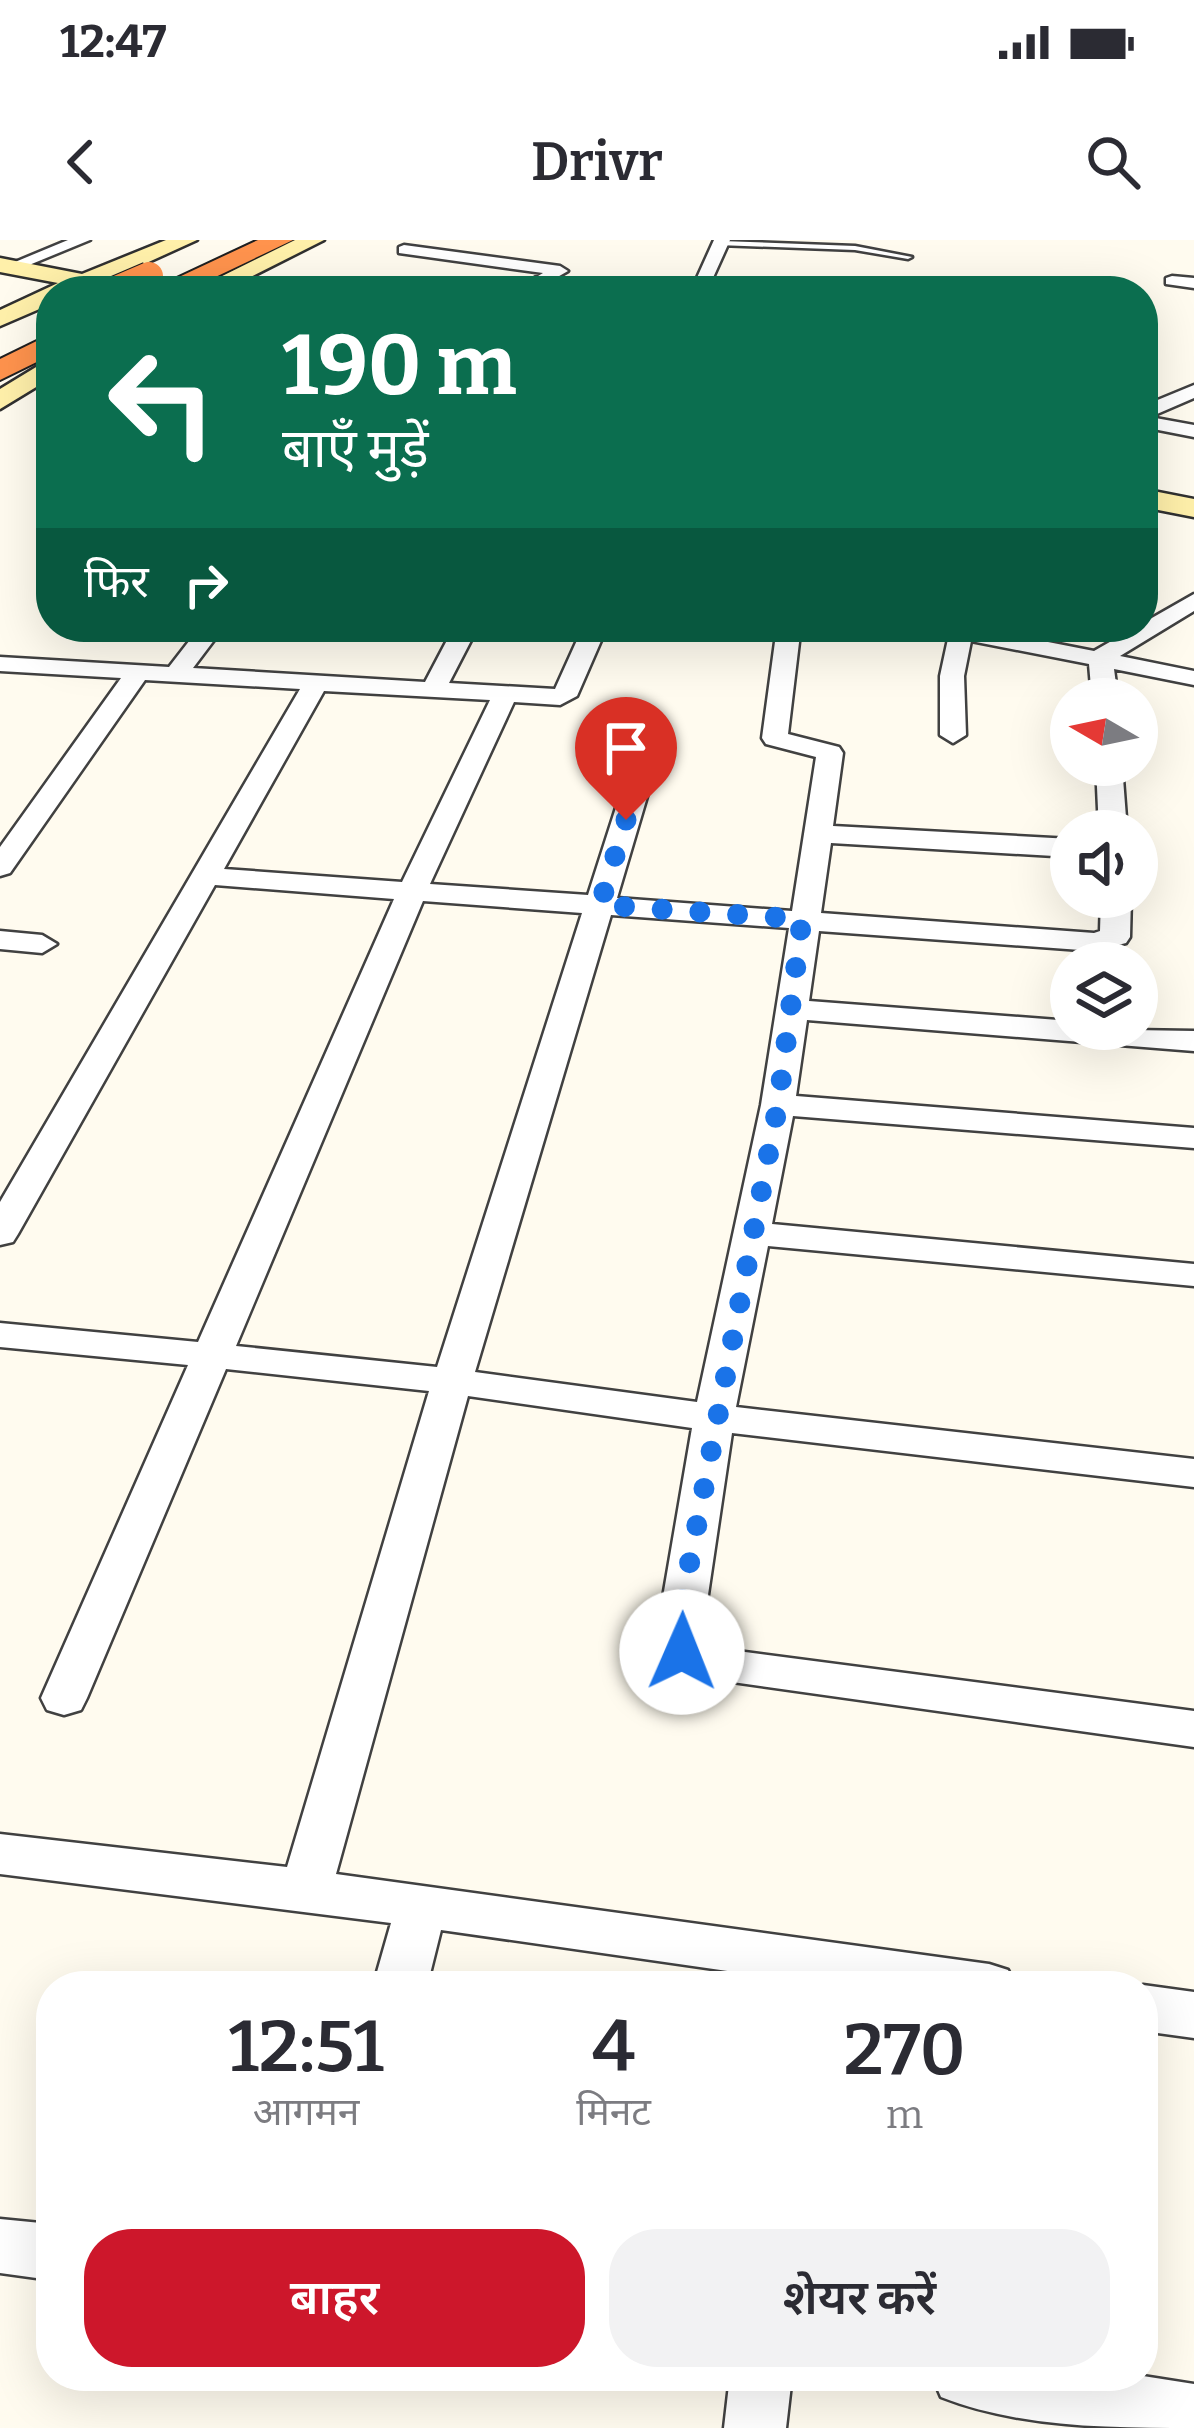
<!DOCTYPE html>
<html lang="hi">
<meta charset="utf-8">
<style>
:root{--surface:#fff;--page:#f2f2f3;--text:#2b2b33;--muted:#7c7c81;--accent:#cd172b}
body{margin:0;font-family:Bitter,"Noto Sans Devanagari",serif;background:var(--page);color:var(--text);height:100vh;display:flex;flex-direction:column;font-size:45px;white-space:nowrap}
*{box-sizing:border-box;margin:0}
p{font-size:39px;color:var(--muted)}
.icon{flex:none;width:66px;height:66px;fill:none;stroke:currentColor;stroke-width:2;stroke-linecap:round;stroke-linejoin:round}
.map{position:relative;flex:1;overflow:hidden}
.panel{position:absolute;left:36px;top:1731px;width:1122px;height:420px;display:flex;flex-direction:column;background:var(--surface);border-radius:48px;box-shadow:0 12px 48px #0002}
.panel>*{flex:none}
.guide{position:absolute;left:36px;top:36px;width:1122px;height:366px;border-radius:48px;box-shadow:0 12px 48px #0002;background:#0b6e4f;color:#fff;overflow:hidden}
.needle{width:78px;rotate:279deg}
.fabs{position:absolute;left:1050px;top:438px;display:grid;gap:24px}
.fabs a{display:grid;place-items:center;width:108px;height:108px;border-radius:50%;background:var(--surface);box-shadow:0 12px 48px #0002;font-size:60px}
.pin{position:absolute;display:grid;place-items:center;width:102px;height:102px;color:#fff;margin:-123px -51px;border-radius:50% 50% 50% 0;rotate:-45deg;box-shadow:0 0 12px #0007}
.pin .icon{rotate:45deg}
.me{position:absolute;width:132px;margin:-66px;rotate:1deg;stroke-linejoin:round;filter:drop-shadow(0 0 9px #0008)}
.turn{display:flex;align-items:center;gap:42px;height:252px;padding:0 48px;font-size:54px}
.turn .icon{width:156px;height:156px;stroke-width:2.5}
.turn b{display:block;font-size:84px;line-height:102px}
.then{display:flex;align-items:center;height:114px;padding:0 48px;background:#0003;gap:24px;font-size:45px}
.eta{display:flex;justify-content:space-evenly;align-items:center;height:204px;text-align:center}
.eta b{font-size:72px;font-weight:600;line-height:84px}
.button{display:flex;gap:24px;margin-top:auto;padding:24px 48px}
.button a{flex:1;height:138px;border-radius:48px;background:var(--accent);color:#fff;font-size:48px;font-weight:600;line-height:138px;text-align:center}
.button a+a{background:var(--page);color:var(--text)}
.status{display:flex;justify-content:space-between;align-items:center;height:84px;padding:0 60px;background:var(--surface);direction:ltr}
.status svg{height:33px;fill:currentColor}
header{display:flex;justify-content:space-between;align-items:center;height:156px;padding:0 48px;background:var(--surface);font-size:54px;font-weight:600}
.map>svg:first-child{display:block}
.lines{fill:none;stroke-linecap:round;stroke-linejoin:round}
.lane-casing{stroke:#414141;stroke-width:5}
.street-casing{stroke:#414141;stroke-width:5}
.secondary-casing{stroke:#303030;stroke-width:5}
.highway-casing{stroke:#1f1f1f;stroke-width:4}
.lane{fill:#fff;fill-rule:evenodd}
.street{fill:#fff;fill-rule:evenodd}
.secondary{fill:#fff0aa;fill-rule:evenodd}
.highway{fill:#ff934d;fill-rule:evenodd}
.highway-bridge-casing{stroke:#1f1f1f;stroke-width:30;stroke-linecap:butt}
.highway-bridge{stroke:#ff934d;stroke-width:28}
.route{stroke:#1a73e8;stroke-width:21;stroke-dasharray:0 37.8}
</style>
<div class="status"><b>12:47</b><svg viewBox="0 0 49 12"><path d="M0 12V9h3v3zM5 12V6h3v6zM10 12V3h3v9zM15 12V0h3v12zM26 1h20v11H26zM47 4h2v5h-2z"/></svg></div>
<header><svg class="icon" aria-label="back" viewBox="0 0 24 24"><path d="M15 5l-7 7 7 7"/></svg>Drivr<svg class="icon" aria-label="search" viewBox="0 0 24 24"><circle cx="10" cy="10" r="6"/><path d="M15 15l6 6"/></svg></header>
<div class="map">
<svg width="1194" height="2188" viewBox="0 0 1194 2188">
<rect width="100%" height="100%" fill="#fffbef"/>
<g class="lines">
<defs>
<path id="lane" d="M721,1L855,6L912,17L908,19L855,10L718,5Z"/>
<path id="street" d="M68,0H90L17,30L3,27Z
M714,0H730L707,51H691Z
M404,5L560,26L568,31L533,51H513L543,33L399,13V7Z
M1172,36L1194,38V48L1166,44V38Z
M415,39L478,46L486,51L409,47L407,44Z
M1194,145V158L1150,177L1194,185V197L1143,187V166Z
M1194,354V371L1120,416L1194,431V445L1114,429L1118,459H1092L1089,424L971,401L964,436L966,495L953,503L940,495V436L948,399L800,394L788,494L839,507L843,513L833,586L1071,599V617L831,603L821,673L1094,693L1100,691L1101,657H1131L1130,697L1126,703L1094,711L819,691L809,761L1071,781V789L1194,791V811L807,780L796,856L1194,888V908L793,876L772,984L1194,1024V1046L768,1006L736,1167L1194,1219V1247L732,1193L701,1402L715,1408L1194,1471V1507L690,1436L666,1424L655,1404L692,1188L468,1156L336,1634L989,1724L1008,1730L1016,1746H833L441,1690L427,1746H373L391,1683L0,1634V1594L287,1627L429,1151L226,1129L87,1458L81,1470L64,1475L47,1470L41,1458L188,1125L0,1107V1083L198,1102L394,659L215,645L18,994L13,1002L0,1005V962L300,449L145,440L10,633L0,636V607L121,438L0,431V417L169,427L200,387H224L193,428L425,442L454,387H478L449,443L555,449L583,387H607L577,456L560,465L514,462L430,644L588,655L639,496L652,488L665,496L617,658L792,671L816,517L766,504L762,498L777,387H972L1094,411ZM324,451L490,460L402,642L224,629ZM423,661L582,673L437,1127L236,1106ZM611,675L789,688L761,865L697,1162L475,1132Z
M1096,525H1122L1127,591H1099Z
M0,691L42,695L57,704L42,713L0,709Z
M1143,1745L1194,1752V1798L1143,1791Z
M0,1979L51,1984V2040L0,2033Z
M730,2136H792L786,2188H724Z
M932,2136H1143L1194,2144V2188C1111,2188 1020,2188 941,2157Z"/>
<path id="secondary" d="M166,0H197L109,40L114,45L110,50L51,51V64L0,86V70L58,43L0,32V18L82,34Z
M295,0H324L223,51H192Z
M51,118V138L0,169V149Z
M1143,249L1194,259V277L1143,267Z"/>
<path id="highway" d="M258,0H293L186,51H149Z
M51,94V115L0,140V119Z"/>
</defs>
<use href="#lane" class="lane-casing"/>
<use href="#street" class="street-casing"/>
<use href="#secondary" class="secondary-casing"/>
<use href="#highway" class="highway-casing"/>
<use href="#lane" class="lane"/>
<use href="#street" class="street"/>
<use href="#secondary" class="secondary"/>
<use href="#highway" class="highway"/>
<defs>
<path id="highway-bridge" d="M114,51L149,36"/>
</defs>
<use href="#highway-bridge" class="highway-bridge-casing"/>
<use href="#highway-bridge" class="highway-bridge"/>
</g>
<g class="lines">
<path class="route" d="M626,580L600,665L802,679L778,865L677,1388L682,1412"/>
</g>
</svg>
<div class="fabs">
<a><svg class="needle" viewBox="-14 -14 28 28"><path d="M0-13l5 13h-10z" fill="#e53935"/><path d="M0 13l5-13h-10z" fill="#7c7c81"/></svg></a>
<a><svg class="icon" aria-label="sound" viewBox="0 0 24 24"><path d="M4 9h4l5-4v14l-5-4H4zM17 9q2 3 0 6"/></svg></a>
<a><svg class="icon" aria-label="layers" viewBox="0 0 24 24"><path d="M12 4l9 5-9 5-9-5zM3 14l9 5 9-5"/></svg></a>
</div>
<div class="pin" style="left:626px;top:580px;background:#d93025"><svg class="icon" aria-label="arrive" viewBox="0 0 24 24"><path d="M6 21V4h12l-3 4 3 4H6"/></svg></div>
<svg class="me" style="left:682px;top:1412px" viewBox="-20 -20 40 40"><circle r="19" fill="#fff"/><path d="M0-13L10 11 0 6-10 11z" fill="#1a73e8"/></svg>
<div class="guide">
<div class="turn"><svg class="icon" aria-label="left" viewBox="0 0 24 24"><path d="M17 20v-9H6M10 6l-5 5 5 5"/></svg><div><b>190 m</b>बाएँ मुड़ें</div></div>
<div class="then">फिर<svg class="icon" aria-label="right" viewBox="0 0 24 24"><path d="M7 20v-9h11M14 6l5 5-5 5"/></svg></div>
</div>
<section class="panel">
<div class="eta">
<div><b>12:51</b><p>आगमन</p></div>
<div><b>4</b><p>मिनट</p></div>
<div><b>270</b><p>m</p></div>
</div>
<div class="button"><a>बाहर</a><a>शेयर करें</a></div>
</section>
</div>
